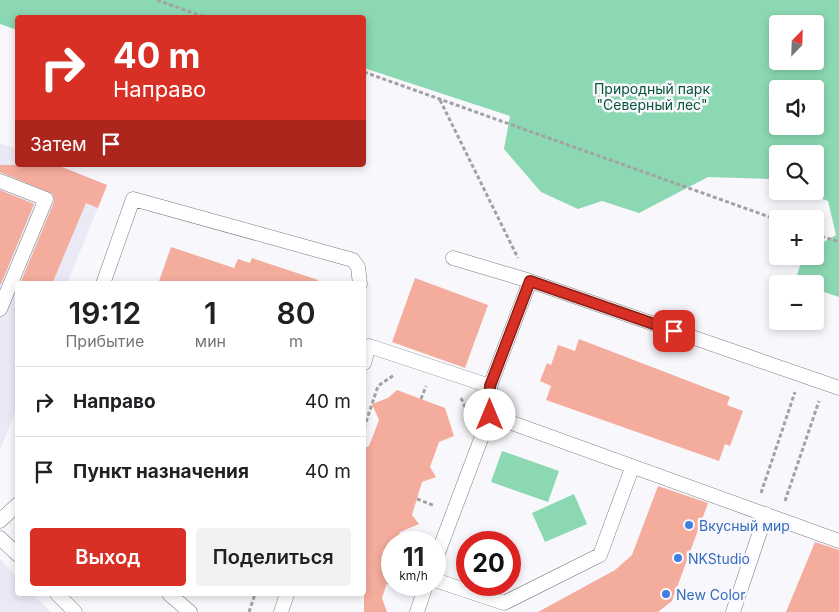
<!DOCTYPE html>
<html lang="ru">
<meta charset="utf-8">
<style>
:root{--surface:#fff;--page:#f2f2f2;--text:#202124;--muted:#757577;--line:#e0e0e0;--accent:#d93025}
body{margin:0;font-family:Inter,sans-serif;background:var(--page);color:var(--text);height:100vh;display:flex;flex-direction:column;font-size:19px;white-space:nowrap}
*{box-sizing:border-box;margin:0}
p{font-size:16px;color:var(--muted)}
.icon{flex:none;width:28px;height:28px;fill:none;stroke:currentColor;stroke-width:2;stroke-linecap:round;stroke-linejoin:round}
.map{position:relative;flex:1;overflow:hidden}
.panel{position:absolute;left:15px;top:281px;width:351px;height:315px;display:flex;flex-direction:column;background:var(--surface);border-radius:5px;box-shadow:0 2px 8px #0003}
.panel>*{flex:none}
.guide{position:absolute;left:15px;top:15px;width:351px;height:152px;border-radius:5px;box-shadow:0 2px 8px #0003;background:#d93025;color:#fff;overflow:hidden}
.needle{width:32px;rotate:23deg}
.tools{position:absolute;left:769px;top:15px;display:grid;gap:10px}
.tools a{display:grid;place-items:center;width:55px;height:55px;border-radius:5px;background:var(--surface);box-shadow:0 2px 8px #0003;font-size:25px}
.speed{position:absolute;left:381px;top:531px;display:flex;gap:10px;font-size:25px;font-weight:700;text-align:center}
.speed>*{display:grid;place-content:center;width:65px;height:65px;border-radius:50%;background:var(--surface);box-shadow:0 2px 8px #0003;line-height:1}
.speed small{font-size:12px;font-weight:400}
.speed .limit{border:8px solid #d22;background:#fff;color:#111}
.pin{position:absolute;display:grid;place-items:center;width:42px;height:42px;color:#fff;margin:-21px;border-radius:10px;box-shadow:0 2px 8px #0006}
.me{position:absolute;width:55px;margin:-28px;rotate:0deg;stroke-linejoin:round;filter:drop-shadow(0 0 4px #0008)}
.turn{display:flex;align-items:center;gap:18px;height:105px;padding:0 15px;font-size:22px}
.turn .icon{width:65px;height:65px;stroke-width:2.5}
.turn b{display:block;font-size:35px;line-height:42px}
.then{display:flex;align-items:center;height:48px;padding:0 15px;background:#0003;gap:10px;font-size:19px}
.eta{display:flex;justify-content:space-evenly;align-items:center;height:85px;text-align:center}
.eta b{font-size:30px;font-weight:600;line-height:35px}
.cta{display:flex;gap:10px;margin-top:auto;padding:10px 15px}
.cta a{flex:1;height:58px;border-radius:5px;background:var(--accent);color:#fff;font-size:20px;font-weight:600;line-height:58px;text-align:center}
.cta a+a{background:var(--page);color:var(--text)}
ul{padding:0;list-style:none}
li{display:flex;align-items:center;gap:15px;height:70px;padding:0 15px;border-top:1px solid var(--line)}
li div{flex:1}
li b{display:block;font-size:19px}
li em{font-style:normal}
.map>svg:first-child{display:block}
.built{fill:#e9eaf5}
.green{fill:#8bd8b2;fill-rule:evenodd}
.building{fill:#f4ac9c}
.lines{fill:none;stroke-linecap:round;stroke-linejoin:round}
.lane-casing{stroke:#7c7c7f;stroke-width:15}
.path{stroke:#a2a2a5;stroke-width:3;stroke-dasharray:4 2.5;stroke-linecap:butt}
.lane{stroke:#fff;stroke-width:14}
.route-casing{stroke:#8d1f18;stroke-width:12}
.route{stroke:#d93025;stroke-width:9}
.shop-dot{fill:#3f7fe0;stroke:#f8f8fc;stroke-width:2}
.labels{text-anchor:middle;dominant-baseline:central;stroke-width:5;stroke-linejoin:round;paint-order:stroke}
.park-label{font-size:14px;fill:#075539;stroke:#f8f8fc}
.shop-label{font-size:14px;fill:#366cbe;stroke:#f8f8fc;text-anchor:start}
</style>
<div class="map">
<svg width="839" height="612" viewBox="0 0 839 612">
<rect width="100%" height="100%" fill="#f8f8fc"/>
<path class="built" d="M0,143L17,149L18,165H57L107,185L67,284H18L17,407L0,450Z
M0,559L17,577L18,594H33L51,612H0Z"/>
<path class="green" d="M0,0H839V297L815,289V284L795,282L803,256H815V247L836,235L828,201L801,191H815V154H778L777,182L768,179L708,177L639,213L602,201L578,209L541,192L504,149L510,116L364,68V18H18L17,30L0,24ZM778,24H815V61H778ZM778,89H815V126H778Z
M502,451L559,471L548,502L491,482Z
M574,494L587,524L545,542L532,513Z"/>
<path class="building" d="M0,165H57L107,185L98,208L86,203L52,284H20L54,202L53,194L0,172Z
M0,190L34,204L1,284H0Z
M171,247L234,268L238,259L250,263L252,258L318,280V284H158Z
M415,278L488,305L465,368L392,342Z
M579,339L730,397L727,405L743,411L730,446L725,444L719,461L546,400L551,386L540,381L547,363L551,365L558,345L575,351Z
M397,390L445,408L454,436L439,442L430,467L436,477L422,482L412,515L419,524L400,532L397,542H392V568L382,598L387,612H364V448L369,446L379,420L372,404L388,398Z
M658,486L708,503L672,601L658,612H538L615,570L632,555Z
M815,542L839,550V612H786Z"/>
<g class="lines">
<defs>
<path id="lane" d="M0,181L46,199L0,309
M453,258L530,281L839,388
M103,284L133,199L353,260L358,267L360,284
M364,363L369,346L490,386
M490,415L839,541
M0,521L18,504
M0,538L18,555
M435,561L490,415V386L530,281
M435,580L504,603L600,555L632,468
M57,594L75,612
M169,594L190,612
M281,612L287,594
M417,612L426,585
M733,612L766,514"/>
</defs>
<use href="#lane" class="lane-casing"/>
<path class="path" d="M157,0L207,18
M364,72L778,220
M440,100L518,258
M815,234L839,242
M461,398L469,415
M421,399L426,386
M364,428L378,386L394,375
M761,493L795,392
M417,499L435,506
M785,501L819,401
M387,582L392,584
M395,585L406,589
M249,612L255,594"/>
<use href="#lane" class="lane"/>
</g>
<g class="lines">
<defs>
<path id="route" d="M490,415V386L530,281L674,331"/>
</defs>
<use href="#route" class="route-casing"/>
<use href="#route" class="route"/>
</g>
<g class="shop-dot">
<circle cx="689" cy="525" r="5"/>
<circle cx="678" cy="558" r="5"/>
<circle cx="666" cy="594" r="5"/>
</g>
<g class="labels">
<g class="park-label">
<text x="652" y="88">Природный парк<tspan x="652" dy="16">"Северный лес"</tspan></text>
</g>
<g class="shop-label">
<text x="699" y="525">Вкусный мир</text>
<text x="688" y="558">NKStudio</text>
<text x="676" y="594">New Color</text>
</g>
</g>
</svg>
<div class="tools">
<a><svg class="needle" viewBox="-14 -14 28 28"><path d="M0-13l5 13h-10z" fill="#e53935"/><path d="M0 13l5-13h-10z" fill="#757577"/></svg></a>
<a><svg class="icon" aria-label="sound" viewBox="0 0 24 24"><path d="M4 9h4l5-4v14l-5-4H4zM17 9q2 3 0 6"/></svg></a>
<a><svg class="icon" aria-label="search" viewBox="0 0 24 24"><circle cx="10" cy="10" r="6"/><path d="M15 15l6 6"/></svg></a>
<a>+</a>
<a>−</a>
</div>
<div class="speed"><div>11<small>km/h</small></div><div class="limit">20</div></div>
<div class="pin" style="left:674px;top:331px;background:#d93025"><svg class="icon" aria-label="arrive" viewBox="0 0 24 24"><path d="M6 21V4h12l-3 4 3 4H6"/></svg></div>
<svg class="me" style="left:490px;top:415px" viewBox="-20 -20 40 40"><circle r="19" fill="#fff"/><path d="M0-13L10 11 0 6-10 11z" fill="#d93025"/></svg>
<div class="guide">
<div class="turn"><svg class="icon" aria-label="right" viewBox="0 0 24 24"><path d="M7 20v-9h11M14 6l5 5-5 5"/></svg><div><b>40 m</b>Направо</div></div>
<div class="then">Затем<svg class="icon" aria-label="arrive" viewBox="0 0 24 24"><path d="M6 21V4h12l-3 4 3 4H6"/></svg></div>
</div>
<section class="panel">
<div class="eta">
<div><b>19:12</b><p>Прибытие</p></div>
<div><b>1</b><p>мин</p></div>
<div><b>80</b><p>m</p></div>
</div>
<ul>
<li><svg class="icon" aria-label="right" viewBox="0 0 24 24"><path d="M7 20v-9h11M14 6l5 5-5 5"/></svg><div><b>Направо</b></div><em>40 m</em></li>
<li><svg class="icon" aria-label="arrive" viewBox="0 0 24 24"><path d="M6 21V4h12l-3 4 3 4H6"/></svg><div><b>Пункт назначения</b></div><em>40 m</em></li>
</ul>
<div class="cta"><a>Выход</a><a>Поделиться</a></div>
</section>
</div>
